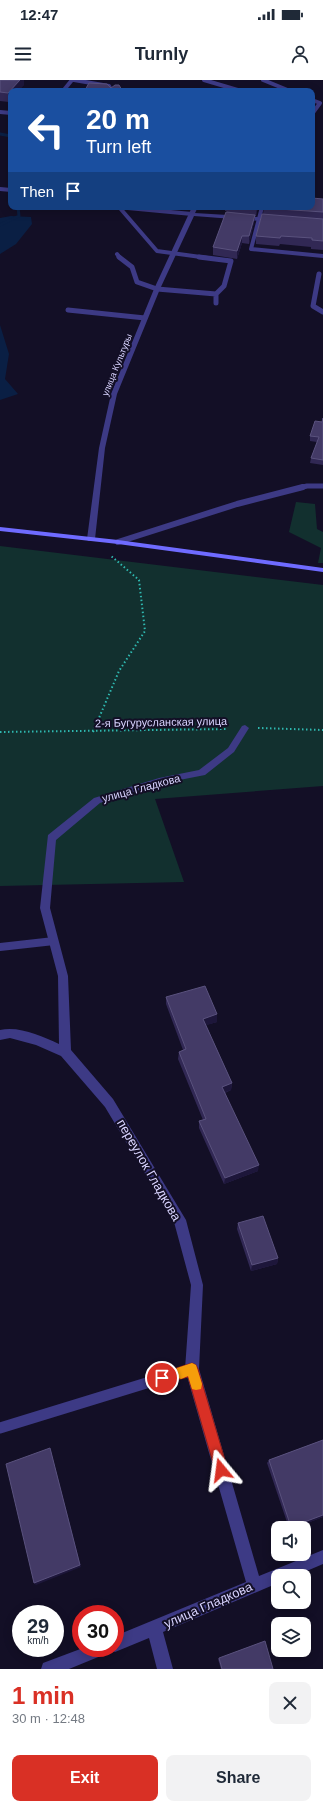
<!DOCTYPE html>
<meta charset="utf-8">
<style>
:root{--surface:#fff;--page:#f2f2f3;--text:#1f2937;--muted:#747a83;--accent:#d93025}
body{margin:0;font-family:Helvetica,sans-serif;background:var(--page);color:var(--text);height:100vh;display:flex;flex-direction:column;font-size:15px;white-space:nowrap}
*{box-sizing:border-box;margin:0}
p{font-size:13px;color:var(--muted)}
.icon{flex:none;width:22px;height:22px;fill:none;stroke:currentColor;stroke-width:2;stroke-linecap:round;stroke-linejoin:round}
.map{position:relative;height:1589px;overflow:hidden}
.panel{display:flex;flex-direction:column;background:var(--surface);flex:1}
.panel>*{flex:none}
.guide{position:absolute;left:8px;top:8px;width:307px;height:122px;border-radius:8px;box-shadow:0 2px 10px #0003;background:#1a4fa0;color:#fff;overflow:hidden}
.fabs{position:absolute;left:271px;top:1441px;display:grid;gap:8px}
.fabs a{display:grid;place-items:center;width:40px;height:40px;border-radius:8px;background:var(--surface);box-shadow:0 2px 10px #0003;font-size:20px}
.speed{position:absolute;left:12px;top:1525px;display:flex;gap:8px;font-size:20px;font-weight:700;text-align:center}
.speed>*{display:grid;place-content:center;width:52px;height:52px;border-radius:50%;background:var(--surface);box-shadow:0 2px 10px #0003;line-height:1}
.speed small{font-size:10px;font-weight:400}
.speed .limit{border:6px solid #d22;background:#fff;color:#111}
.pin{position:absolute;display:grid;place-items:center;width:34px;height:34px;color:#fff;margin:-17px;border:2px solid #fff;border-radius:50%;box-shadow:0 1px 4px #0007}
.me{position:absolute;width:44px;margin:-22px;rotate:344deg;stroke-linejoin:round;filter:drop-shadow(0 0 3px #0008)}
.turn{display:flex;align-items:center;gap:14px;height:84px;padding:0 12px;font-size:18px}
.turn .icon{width:52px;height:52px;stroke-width:2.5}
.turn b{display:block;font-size:28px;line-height:34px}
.then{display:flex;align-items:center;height:38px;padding:0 12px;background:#0003;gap:8px;font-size:15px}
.round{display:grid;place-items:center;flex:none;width:42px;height:42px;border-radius:8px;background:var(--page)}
.headline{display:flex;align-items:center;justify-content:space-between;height:68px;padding:0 12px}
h1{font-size:24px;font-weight:600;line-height:30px;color:var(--accent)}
.primary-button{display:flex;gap:8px;margin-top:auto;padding:8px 12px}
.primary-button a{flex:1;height:46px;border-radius:8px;background:var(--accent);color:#fff;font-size:16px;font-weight:600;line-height:46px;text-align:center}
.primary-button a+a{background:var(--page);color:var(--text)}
.status{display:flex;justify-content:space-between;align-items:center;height:28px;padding:0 20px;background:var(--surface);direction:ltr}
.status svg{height:11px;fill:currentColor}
header{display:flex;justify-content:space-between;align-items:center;height:52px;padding:0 12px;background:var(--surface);font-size:18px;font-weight:600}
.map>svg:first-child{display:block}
.green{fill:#12302f}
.water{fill:#0a1f44}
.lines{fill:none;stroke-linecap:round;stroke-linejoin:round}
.stream{stroke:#0a1f44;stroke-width:3}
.path{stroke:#2fb8b0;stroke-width:2;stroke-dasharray:1.5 2.5;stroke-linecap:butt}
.lane-far4{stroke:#3d3a85;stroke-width:4}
.lane-far3{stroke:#3d3a85;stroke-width:5}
.lane-far2{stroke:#3d3a85;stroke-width:6}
.lane-far1{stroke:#3d3a85;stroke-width:8}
.lane{stroke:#3d3a85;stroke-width:11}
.street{fill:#3d3a85;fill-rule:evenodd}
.secondary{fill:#6f6bff;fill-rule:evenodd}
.wall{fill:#312854}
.shaded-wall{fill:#1d163a}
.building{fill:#433a66;stroke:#5a527e}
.route{fill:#d93025;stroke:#8d1f18}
.slow{fill:#f59e0b}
.labels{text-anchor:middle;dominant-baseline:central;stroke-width:4;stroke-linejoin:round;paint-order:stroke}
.far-street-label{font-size:9px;fill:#d9d4ff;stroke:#130f26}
.street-label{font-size:11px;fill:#d9d4ff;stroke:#130f26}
.near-street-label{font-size:13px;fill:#d9d4ff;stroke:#130f26}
</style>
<div class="status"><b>12:47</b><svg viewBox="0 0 49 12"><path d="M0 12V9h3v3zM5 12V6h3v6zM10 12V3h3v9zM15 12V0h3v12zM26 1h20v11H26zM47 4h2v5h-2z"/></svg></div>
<header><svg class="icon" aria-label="menu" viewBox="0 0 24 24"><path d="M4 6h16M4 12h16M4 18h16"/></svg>Turnly<svg class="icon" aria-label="person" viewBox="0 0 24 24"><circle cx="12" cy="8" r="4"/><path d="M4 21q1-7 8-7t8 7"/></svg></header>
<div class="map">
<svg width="323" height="1589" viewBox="0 0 323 1589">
<rect width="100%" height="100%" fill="#130f26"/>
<path class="green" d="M296,422L315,424L317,449L323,452V483H318L321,468L289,452Z
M0,466L323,505V706L155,719L184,802L0,806Z"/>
<path class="water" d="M11,136L31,137L32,144L16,164L0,174V138Z
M0,245L9,274L5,299L18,314L0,320Z"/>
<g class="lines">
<path class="stream" d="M0,54L11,56
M0,145L19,136L18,127"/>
<path class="path" d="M258,648L323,650
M0,652L227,649
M93,652L119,591L145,551L139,500L110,475"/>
<path class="lane-far4" d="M74,0L109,6L112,11
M204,0L241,11
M263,0L290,11
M63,11L72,0
M312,20L320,23L312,34
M0,32L11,33
M0,109L11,110
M117,127L192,134
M119,127L157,171L208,178
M262,127L251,169L323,176
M117,174L120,178"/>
<path class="lane-far3" d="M119,177L132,187L137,202L157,209L216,214
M199,177L231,181L224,206L216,214V223
M319,194L313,226L323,232
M68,230L145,238
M299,408L307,406H323"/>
<path class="lane-far2" d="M118,462L237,424L303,407"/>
<path class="lane-far1" d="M0,867L54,861"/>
<path class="lane" d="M0,1348L192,1289"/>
<path class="street" d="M192,127H198L195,133L274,138L277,140L274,142L194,136L160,209L117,314L105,368L95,459L94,461H88L87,459L99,368L111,314L154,209Z
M245,645L249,648L234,672L205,695L159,704L100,723L56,760L50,828L68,896L71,970L113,1019L186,1140L203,1205L199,1289L259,1496L323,1470V1484L295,1496H278V1503L163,1552L173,1589H157L149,1558L115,1572L110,1570L108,1573L69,1589H41L43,1583L83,1568H115V1556L246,1502L185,1289L191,1205L174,1142L105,1027L61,976L36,965L10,958L0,960V950C20,946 41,956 59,964L58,896L40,828L48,755L94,718L159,698L199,690L228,668L242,646Z"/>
<path class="secondary" d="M0,447L118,460L323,488V492L118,464L0,451Z"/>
</g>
<path class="wall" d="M0,0L24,5L11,11V20L9,22L0,21Z
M323,119V170L311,169V167L280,164L279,166L256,164V156L263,134L264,127Z
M155,127H169L168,128Z
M225,127H258L256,136H255L254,142L249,164L242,163L237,179L213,175V167L227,132V131H225Z
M323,338V385L310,383L311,378L317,362L310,361V356L322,342Z
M166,917L217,942L206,945L232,1003L231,1010L225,1013L258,1091L224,1104L199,1048V1041L203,1040L178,979L179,972L183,970L166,924Z
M238,1143L278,1178L277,1184L251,1191L237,1149Z
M323,1360V1437L294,1448H289L267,1383L269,1380Z
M219,1578L273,1589H221L218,1579Z"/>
<path class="shaded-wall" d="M20,0H24V5L19,11H11V20L9,22L8,13Z
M257,127H258L256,136Z
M255,135L254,142L249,164V156Z
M242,156V163L237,179V171Z
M217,934V942L203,946V939Z
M232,1003L231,1010L221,1014L222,1007Z
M259,1085L258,1091L224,1104L225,1098Z
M278,1178L277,1184L251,1191L252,1185Z
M50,1368L51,1371L81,1487L36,1505L34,1503Z
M323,1435V1437L294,1448H291V1447Z"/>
<path class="building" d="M0,0H20L8,13L0,12Z
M89,3L107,4L111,8L115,5H119L122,10L128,11H69L70,10H85Z
M312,118L323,119V132L264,128V127H312Z
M226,132L255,135L249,156H242L237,171L213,167Z
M262,134L323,139V161L312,160V158L281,156L280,158L256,156Z
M323,338V380L311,378L319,357L310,356L315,341L322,342Z
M205,906L217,934L203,939L232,1003L222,1007L259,1085L225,1098L199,1041L206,1039L179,972L186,969L166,917Z
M263,1136L278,1178L252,1185L238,1143Z
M323,1360V1435L291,1447L269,1380Z
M50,1368L80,1485L34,1503L6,1384Z
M265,1561L273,1589H222L219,1578Z"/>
<path class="route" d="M192,1283L196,1285L198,1289L228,1390L226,1394L221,1396L217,1394L215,1390L188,1297L162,1304L158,1303L156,1298L158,1294Z"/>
<path class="slow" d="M192,1283L196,1285L202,1304L201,1309L196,1310L192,1309L188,1296L181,1299L177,1297L175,1292L177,1288Z"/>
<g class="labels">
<g class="far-street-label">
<text transform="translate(117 285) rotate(-68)">улица Культуры</text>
</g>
<g class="street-label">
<text transform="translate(161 642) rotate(-1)">2-я Бугурусланская улица</text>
<text transform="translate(141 708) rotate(-15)">улица Гладкова</text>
</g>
<g class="near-street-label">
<text transform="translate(149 1090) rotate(60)">переулок Гладкова</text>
<text transform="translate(208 1525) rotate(-24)">улица Гладкова</text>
</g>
</g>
</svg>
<div class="fabs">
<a><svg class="icon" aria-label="sound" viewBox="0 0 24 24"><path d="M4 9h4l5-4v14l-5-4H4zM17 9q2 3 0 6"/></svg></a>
<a><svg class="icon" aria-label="search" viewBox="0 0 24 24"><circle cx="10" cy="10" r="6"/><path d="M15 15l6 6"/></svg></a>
<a><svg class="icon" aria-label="layers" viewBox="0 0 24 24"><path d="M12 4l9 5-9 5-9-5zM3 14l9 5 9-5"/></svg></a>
</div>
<div class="speed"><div>29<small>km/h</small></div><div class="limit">30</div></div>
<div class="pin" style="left:162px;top:1298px;background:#d93025"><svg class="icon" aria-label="arrive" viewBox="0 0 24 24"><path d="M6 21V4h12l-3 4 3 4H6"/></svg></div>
<svg class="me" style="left:221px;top:1390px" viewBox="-20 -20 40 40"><path d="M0-17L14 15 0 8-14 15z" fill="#d93025" stroke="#fff" stroke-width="4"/></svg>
<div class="guide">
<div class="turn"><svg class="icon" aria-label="left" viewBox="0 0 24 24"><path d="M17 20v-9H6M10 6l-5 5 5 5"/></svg><div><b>20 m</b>Turn left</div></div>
<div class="then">Then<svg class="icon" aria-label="arrive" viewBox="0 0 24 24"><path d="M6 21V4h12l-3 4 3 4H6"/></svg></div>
</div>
</div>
<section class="panel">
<div class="headline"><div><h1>1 min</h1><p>30 m · 12:48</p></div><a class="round"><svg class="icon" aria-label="close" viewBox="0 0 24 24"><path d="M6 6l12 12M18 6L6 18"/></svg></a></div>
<div class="primary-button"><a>Exit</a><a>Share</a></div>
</section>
